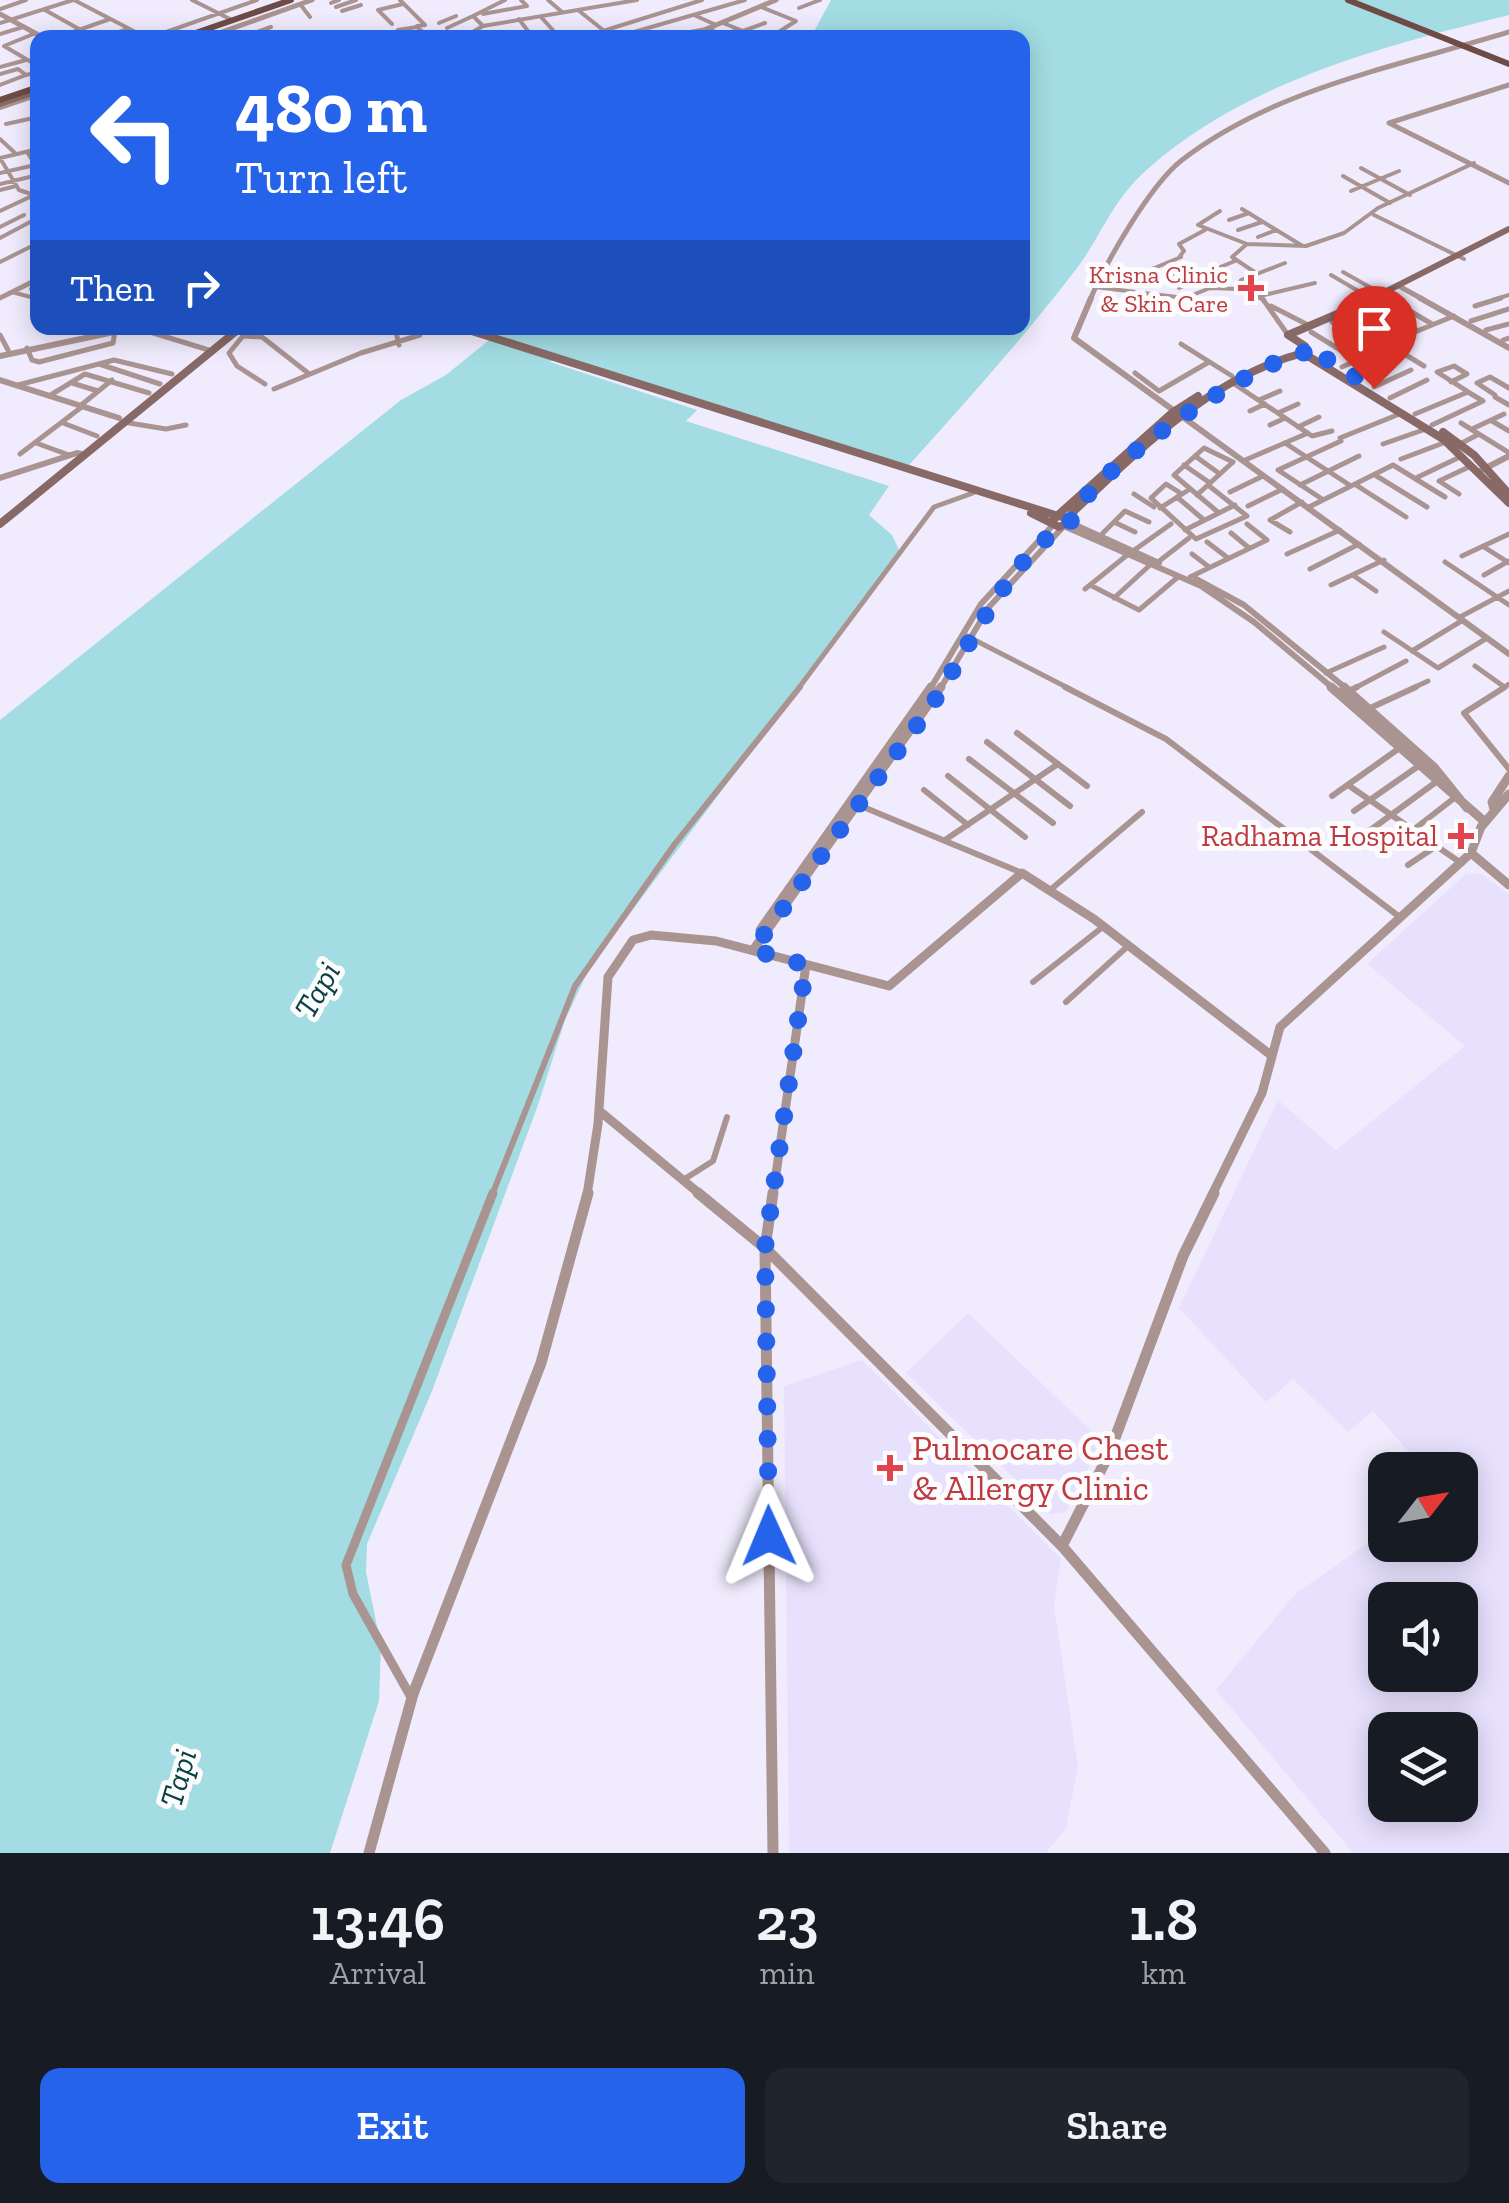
<!DOCTYPE html>
<style>
:root{--surface:#171b24;--page:#20242c;--text:#f1f3f6;--muted:#9ea1a6;--accent:#2563eb}
body{margin:0;font-family:"Zilla Slab",serif;background:var(--page);color:var(--text);height:100vh;display:flex;flex-direction:column;font-size:38px;white-space:nowrap}
*{box-sizing:border-box;margin:0}
p{font-size:32px;color:var(--muted)}
.icon{flex:none;width:55px;height:55px;fill:none;stroke:currentColor;stroke-width:2;stroke-linecap:round;stroke-linejoin:round}
.map{position:relative;height:1853px;overflow:hidden}
.details{display:flex;flex-direction:column;background:var(--surface);flex:1}
.details>*{flex:none}
.guide{position:absolute;left:30px;top:30px;width:1000px;height:305px;border-radius:20px;box-shadow:0 5px 25px #0003;background:#2563eb;color:#fff;overflow:hidden}
.needle{width:65px;rotate:59deg}
.fabs{position:absolute;left:1368px;top:1452px;display:grid;gap:20px}
.fabs a{display:grid;place-items:center;width:110px;height:110px;border-radius:20px;background:var(--surface);box-shadow:0 5px 25px #0003;font-size:50px}
.pin{position:absolute;display:grid;place-items:center;width:85px;height:85px;color:#fff;margin:-102px -42px;border-radius:50% 50% 50% 0;rotate:-45deg;box-shadow:0 0 10px #0007}
.pin .icon{rotate:45deg}
.me{position:absolute;width:110px;margin:-55px;rotate:359deg;stroke-linejoin:round;filter:drop-shadow(0 0 8px #0008)}
.turn{display:flex;align-items:center;gap:35px;height:210px;padding:0 40px;font-size:45px}
.turn .icon{width:130px;height:130px;stroke-width:2.5}
.turn b{display:block;font-size:70px;line-height:85px}
.then{display:flex;align-items:center;height:95px;padding:0 40px;background:#0003;gap:20px;font-size:38px}
.eta{display:flex;justify-content:space-evenly;align-items:center;height:170px;text-align:center}
.eta b{font-size:60px;font-weight:600;line-height:70px}
.primary-button{display:flex;gap:20px;margin-top:auto;padding:20px 40px}
.primary-button a{flex:1;height:115px;border-radius:20px;background:var(--accent);color:#fff;font-size:40px;font-weight:600;line-height:115px;text-align:center}
.primary-button a+a{background:var(--page);color:var(--text)}
.map>svg:first-child{display:block}
.built{fill:#e8e1fe;fill-rule:evenodd}
.water{fill:#a3dce3}
.lines{fill:none;stroke-linecap:round;stroke-linejoin:round}
.minor-far3{stroke:#aa9491;stroke-width:4}
.minor-far2{stroke:#aa9491;stroke-width:5}
.minor-far1{stroke:#aa9491;stroke-width:6}
.minor{stroke:#aa9491;stroke-width:9}
.tertiary-far3{stroke:#aa9491;stroke-width:5}
.tertiary-far2{stroke:#aa9491;stroke-width:6}
.tertiary-far1{stroke:#aa9491;stroke-width:9}
.tertiary{stroke:#aa9491;stroke-width:11}
.secondary-far1{stroke:#886965;stroke-width:6}
.secondary{stroke:#886965;stroke-width:8}
.primary{stroke:#6f4b46;stroke-width:6}
.primary-bridge{stroke:#6f4b46;stroke-width:6}
.route{stroke:#2563eb;stroke-width:18;stroke-dasharray:0 32.4}
.health-dot{fill:#e0444e;stroke:#fcfcfc;stroke-width:4}
.labels{text-anchor:middle;dominant-baseline:central;stroke-width:10;stroke-linejoin:round;paint-order:stroke}
.far-health-label{font-size:25px;fill:#be3a42;stroke:#fcfcfc;text-anchor:end}
.health-label{font-size:30px;fill:#be3a42;stroke:#fcfcfc;text-anchor:end}
.water-label{font-size:32px;font-style:italic;fill:#0b4046;stroke:#fcfcfc}
.near-health-label{font-size:35px;fill:#be3a42;stroke:#fcfcfc;text-anchor:start}
</style>
<div class="map">
<svg width="1509" height="1853" viewBox="0 0 1509 1853">
<rect width="100%" height="100%" fill="#f0ecfe"/>
<path class="built" d="M1466,874H1482L1509,894V1853H1353L1216,1690L1295,1594L1385,1531V1545H1460V1470H1425L1373,1411L1348,1432L1293,1379L1266,1402L1179,1308L1278,1100L1336,1150L1465,1046L1367,964ZM1385,1600H1460V1675H1385ZM1385,1730H1460V1805H1385Z
M968,1313L1102,1441L1066,1512L1051,1514L906,1373Z
M862,1360L1061,1559L1054,1606L1078,1767L1066,1828L1046,1853H789L784,1386Z"/>
<path class="water" d="M831,0H1509V15C1382,46 1241,83 1142,174C1111,204 1101,236 1077,268C1025,336 967,401 909,465L558,355L550,362L697,410L686,421L889,486L869,515L892,535L900,552L590,967L565,1020L538,1105L432,1391L367,1544L366,1572L381,1646L379,1701L330,1853H0V720L401,400L446,375L504,328H1022V38L811,37Z"/>
<g class="lines">
<path class="minor-far3" d="M74,0L147,38
M192,0L232,20
M400,0L425,25L417,26
M548,0L562,12
M331,3L339,0
M300,4L310,17
M336,7L356,0
M761,7L796,21L769,38
M799,8L820,0
M0,9L26,0
M45,10L79,29
M578,10L613,38
M342,11L361,5
M483,14L527,6L521,0
M694,15L716,25
M541,17L560,38
M519,19L533,38
M0,23L73,0
M439,23L456,16
M723,23L743,31L765,23
M392,24L378,10L403,4
M483,26L637,0
M447,28L473,16
M708,28L721,35L739,30
M603,31L702,0
M634,32L745,0
M36,33L4,46L38,66
M0,34L23,27
M56,38L110,19
M102,38L128,29
M149,38L257,0
M241,38L271,27
M403,38L398,30L417,27L424,33L437,32L436,38
M462,38L483,26L473,16L505,0
M0,67L26,60
M0,74L18,69L26,75L0,85
M26,75L38,72
M0,108L38,95
M6,124L38,117
M0,139L16,154
M27,152L38,169
M1361,168L1410,195
M0,173L35,165
M1343,176L1390,203
M0,184L38,175
M0,190L16,186
M1351,191L1399,171
M34,195L19,190L0,158L38,149
M1242,209L1301,245
M0,211L32,196
M1220,211L1198,225L1247,244L1306,246L1344,233L1378,208L1474,163
M1374,215L1464,259
M1229,220L1249,213
M0,227L24,215
M1238,230L1262,222
M1258,237L1276,230
M0,238L32,221
M1247,244L1232,257L1256,273
M1180,256L1184,251L1179,244L1205,230
M0,262L38,243
M1166,264L1209,288
M1218,268L1235,261
M1152,269L1181,257
M1343,272L1382,294
M1331,275L1372,299
M1161,281L1181,272
M38,285L31,289L38,292
M1095,287L1185,298L1210,288L1238,289L1264,300
M1179,288L1196,281
M1238,289L1241,280L1285,263
M12,292L38,299
M1260,296L1315,283
M1388,298L1392,300
M1493,300L1509,295"/>
<path class="minor-far2" d="M33,298L38,299
M1182,298H1186
M1262,298L1288,335
M1388,298L1432,324
M1372,305L1416,330
M1271,306L1310,326
M1475,306L1501,298
M1344,317L1424,366
M1471,321L1509,309
M1332,322L1377,349
M137,328L212,351
M240,328L243,336L229,353L237,366L265,384
M395,328L399,345
M1486,330L1509,324
M1311,332L1342,351
M1368,332L1387,324
M0,335L8,350
M243,336L262,337L308,373
M1503,340L1509,338
M1388,343L1454,316
M1181,344L1232,376
M27,348L32,360L39,362L113,343L115,331
M99,364L160,384
M1342,367L1375,352
M1135,373L1159,391L1209,362
M1358,377L1394,360
M1451,382L1467,374L1454,366L1437,372L1467,391
M72,383L98,391
M1233,383L1312,436L1332,431
M18,385L114,360L172,374
M1374,387L1411,370
M274,389L361,353L420,335L417,328
M1495,395L1477,383L1490,377L1509,388
M49,396L85,374L149,393
M1495,397L1509,405
M1390,398L1427,380
M1259,400L1280,391
M80,406L112,380
M1250,411L1265,404
M1278,413L1298,404
M1415,414L1468,392L1483,401L1432,425
M1492,421L1509,431
M123,422L166,429L186,425
M63,423L97,436
M1461,423L1508,452
M1270,425L1285,418
M1298,427L1319,417
M1472,429L1504,414
M1340,438L1402,413
M36,443L69,455
M1285,443L1351,486
M1383,444L1426,429
M1460,444L1479,434
M20,454L83,406
M1195,456L1220,474
M1401,459L1446,442
M1243,461L1308,433
M1184,465L1210,483
M1375,475L1427,507
M1416,478L1462,456
M1300,485L1359,456
M1356,485L1406,517
M1230,492L1263,476
M1134,494L1154,507
M1182,494L1166,484L1151,498L1196,539L1247,516L1208,485
M1459,494L1439,481L1471,466
M1197,495L1233,462
M1177,497L1204,520
M1322,499L1278,470L1341,441
M1248,506L1283,489
M1309,507L1393,465L1445,497
M1160,508L1190,489
M1219,513L1174,475L1204,448L1233,462
M1114,522L1135,532
M1185,530L1235,505
M1290,532L1270,520L1302,502
M1231,533L1249,548
M1100,536L1125,511L1149,522
M1207,542L1228,558
M1484,547L1509,563
M1133,551L1171,524
M1192,554L1209,567
M1287,554L1340,530
M1462,556L1509,534
M1158,562L1189,538
M1445,562L1509,605
M1310,569L1359,544
M1484,575L1509,561
M1354,576L1376,591
M1190,577L1267,540L1247,524
M1090,585L1139,610L1178,577
M1331,585L1384,560
M1085,589L1126,556
M1114,598L1150,565
M1460,617L1509,591
M1384,632L1438,668L1487,638
M963,634L1070,689
M1412,651L1463,620
M1475,666L1503,686
M1326,673L1384,647
M798,689L934,507L973,493
M1353,689L1406,661
M1411,689L1428,681
M1501,689L1509,684"/>
<path class="minor-far1" d="M1065,687L1166,739L1401,918
M1505,687L1464,713L1509,769
M1349,691L1357,687
M1368,709L1416,687
M1017,733L1087,786
M987,742L1070,806
M969,759L1053,823
M948,776L1025,837
M1348,785L1461,863
M924,790L968,825
M1332,796L1401,747
M856,804L1022,873
M1354,811L1420,765
M1365,834L1436,782
M945,840L1058,764
M1390,848L1453,799
M1408,865L1435,847
M1049,891L1142,812
M1033,982L1104,926
M1066,1002L1128,946
M683,1180L713,1161L727,1117
M492,1195L575,986L674,845L800,687"/>
<path class="minor" d="M412,1699L353,1594L346,1565L493,1193"/>
<path class="tertiary-far3" d="M0,14L44,38
M205,38L312,0
M660,38L704,30L776,0
M1389,123L1509,183
M1389,123L1509,85
M1399,286L1424,300
M0,298L38,279
M1090,300C1106,262 1150,185 1182,160C1275,88 1399,66 1509,32"/>
<path class="tertiary-far2" d="M1091,298L1074,338L1509,654
M1420,298L1509,348
M0,356L133,328
M0,380L119,418
M1480,471L1509,456
M0,478L77,453L85,455
M1071,523L1159,563
M1066,527L1201,586L1254,622L1334,689
M1196,579L1244,605L1347,689
M930,689L981,604L1053,525
M940,689L989,607L1063,527"/>
<path class="tertiary-far1" d="M1331,687L1485,822
M1344,687L1434,767L1467,808
M1509,794L1481,827L1471,853L1509,885
M1494,809L1492,802L1509,776
M760,930L931,687
M753,950L941,687
M602,1113L701,1195
M587,1195L598,1124L608,977L633,940L651,935L716,941L889,986L1022,873L1094,919L1272,1056
M773,1195L806,965
M1212,1195L1262,1093L1280,1027L1471,853"/>
<path class="tertiary" d="M698,1193L765,1248L1062,1546L1325,1853
M773,1193L765,1248L773,1853
M1062,1546L1109,1454L1183,1256L1214,1193
M369,1853L413,1694L541,1363L588,1193"/>
<path class="secondary-far1" d="M0,104L38,91
M1369,300L1509,229"/>
<path class="secondary" d="M462,328L1055,515
M1305,346L1288,335L1375,298
M1443,432L1474,455L1509,494
M1031,513L1051,523
M1058,515L1071,521L1059,527L1051,523Z
M1058,515L1173,412L1198,396
M1071,521L1072,513C1140,449 1211,377 1303,353L1443,439L1509,503
M0,524L240,328"/>
<path class="primary" d="M181,38L291,0
M0,100L38,87"/>
<path class="primary-bridge" d="M1348,0L1509,64"/>
</g>
<g class="lines">
<path class="route" d="M769,1536L765,1248L806,965L753,950C810,872 866,793 924,716C961,666 1011,548 1070,524C1079,477 1257,359 1307,352V347L1374,388"/>
</g>
<g class="health-dot">
<path d="M1246 273h10v10h10v10h-10v10h-10v-10h-10v-10h10z"/>
<path d="M1456 821h10v10h10v10h-10v10h-10v-10h-10v-10h10z"/>
<path d="M885 1453h10v10h10v10h-10v10h-10v-10h-10v-10h10z"/>
</g>
<g class="labels">
<g class="far-health-label">
<text x="1228" y="274">Krisna Clinic<tspan x="1228" dy="29">&amp; Skin Care</tspan></text>
</g>
<g class="health-label">
<text x="1438" y="836">Radhama Hospital</text>
</g>
<g class="water-label">
<text transform="translate(317 990) rotate(-60)">Tapi</text>
<text transform="translate(178 1778) rotate(-74)">Tapi</text>
</g>
<g class="near-health-label">
<text x="912" y="1448">Pulmocare Chest<tspan x="912" dy="40">&amp; Allergy Clinic</tspan></text>
</g>
</g>
</svg>
<div class="fabs">
<a><svg class="needle" viewBox="-14 -14 28 28"><path d="M0-13l5 13h-10z" fill="#e53935"/><path d="M0 13l5-13h-10z" fill="#9ea1a6"/></svg></a>
<a><svg class="icon" aria-label="sound" viewBox="0 0 24 24"><path d="M4 9h4l5-4v14l-5-4H4zM17 9q2 3 0 6"/></svg></a>
<a><svg class="icon" aria-label="layers" viewBox="0 0 24 24"><path d="M12 4l9 5-9 5-9-5zM3 14l9 5 9-5"/></svg></a>
</div>
<div class="pin" style="left:1374px;top:388px;background:#d93025"><svg class="icon" aria-label="arrive" viewBox="0 0 24 24"><path d="M6 21V4h12l-3 4 3 4H6"/></svg></div>
<svg class="me" style="left:769px;top:1536px" viewBox="-20 -20 40 40"><path d="M0-17L14 15 0 8-14 15z" fill="#2563eb" stroke="#fff" stroke-width="4"/></svg>
<div class="guide">
<div class="turn"><svg class="icon" aria-label="left" viewBox="0 0 24 24"><path d="M17 20v-9H6M10 6l-5 5 5 5"/></svg><div><b>480 m</b>Turn left</div></div>
<div class="then">Then<svg class="icon" aria-label="right" viewBox="0 0 24 24"><path d="M7 20v-9h11M14 6l5 5-5 5"/></svg></div>
</div>
</div>
<section class="details">
<div class="eta">
<div><b>13:46</b><p>Arrival</p></div>
<div><b>23</b><p>min</p></div>
<div><b>1.8</b><p>km</p></div>
</div>
<div class="primary-button"><a>Exit</a><a>Share</a></div>
</section>
